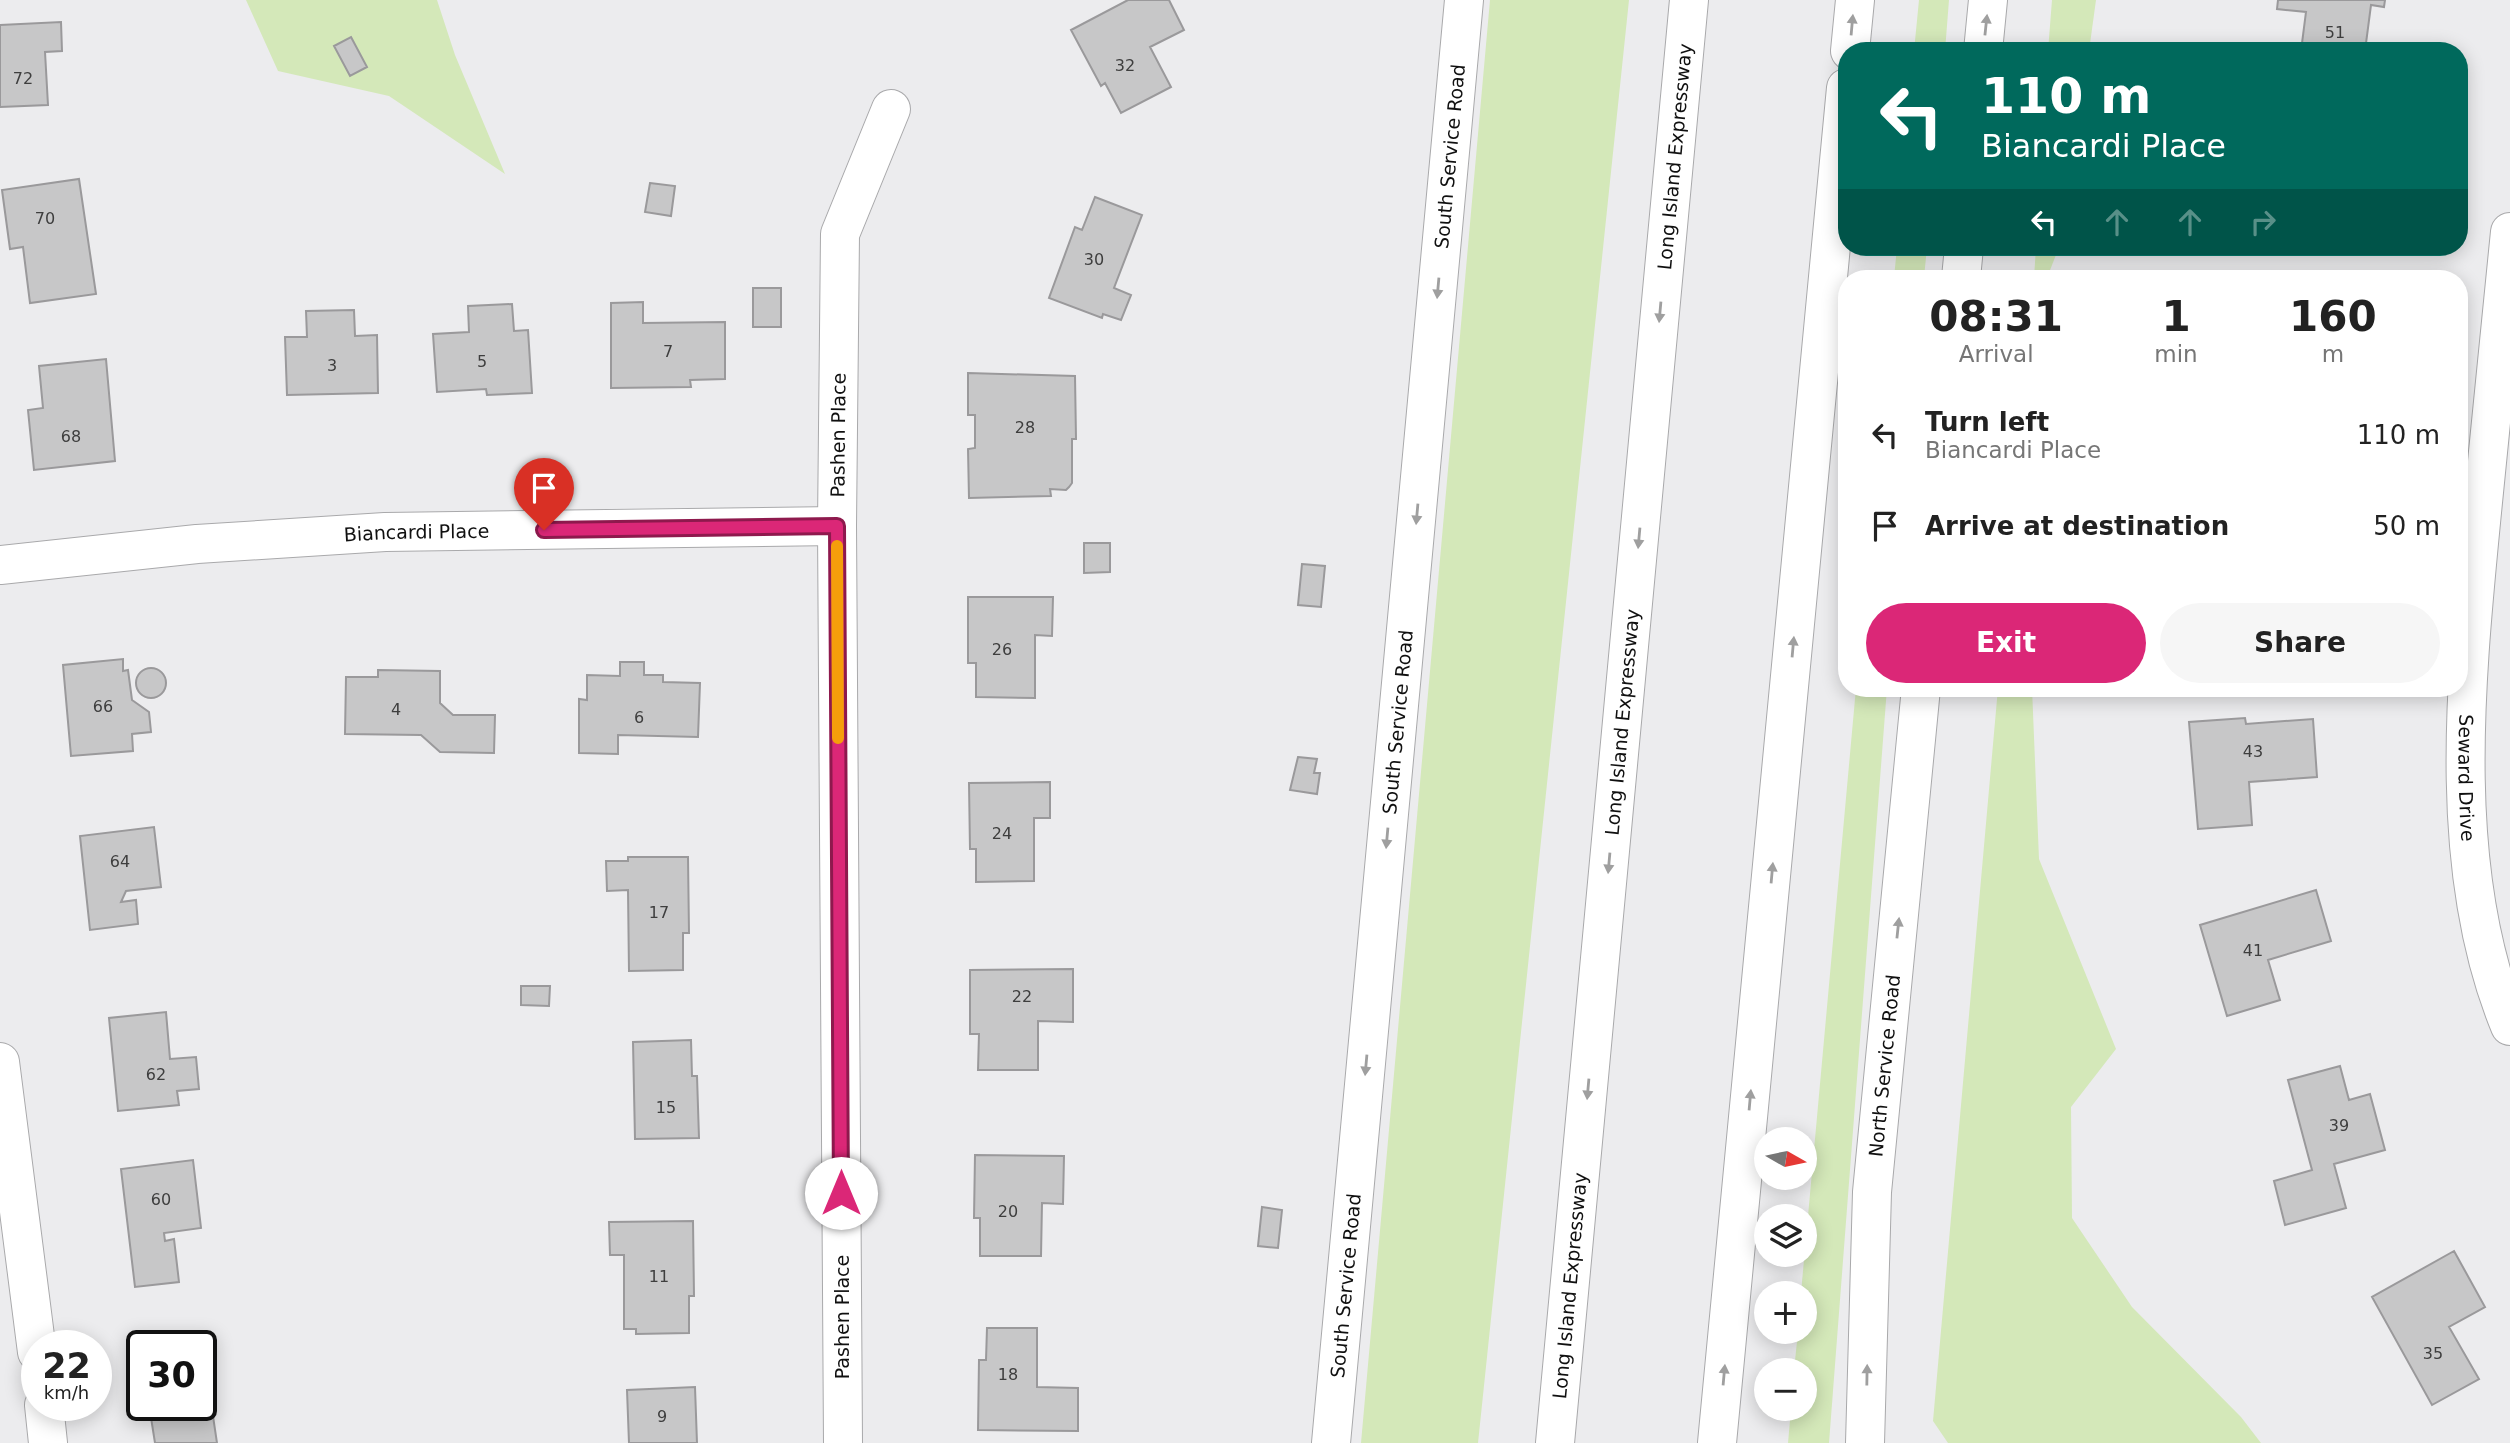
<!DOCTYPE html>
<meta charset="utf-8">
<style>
:root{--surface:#fff;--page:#f6f6f6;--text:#222;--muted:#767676;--accent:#db2777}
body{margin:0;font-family:"DejaVu Sans",sans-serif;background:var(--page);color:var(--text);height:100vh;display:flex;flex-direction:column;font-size:26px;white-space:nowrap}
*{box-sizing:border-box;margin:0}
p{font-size:23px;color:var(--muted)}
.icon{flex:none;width:38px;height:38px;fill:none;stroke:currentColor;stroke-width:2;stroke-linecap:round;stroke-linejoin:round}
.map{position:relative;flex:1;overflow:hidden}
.sheet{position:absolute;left:1838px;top:270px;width:630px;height:427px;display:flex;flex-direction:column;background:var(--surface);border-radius:28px;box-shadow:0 4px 18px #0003}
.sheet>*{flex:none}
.hud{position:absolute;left:1838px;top:42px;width:630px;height:214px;border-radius:28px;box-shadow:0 4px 18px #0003;background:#00695c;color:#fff;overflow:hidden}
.needle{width:46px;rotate:99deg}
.tools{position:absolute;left:1754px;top:1127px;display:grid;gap:14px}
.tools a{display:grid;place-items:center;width:63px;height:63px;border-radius:50%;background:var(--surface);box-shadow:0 4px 18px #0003;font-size:35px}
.speed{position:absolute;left:21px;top:1330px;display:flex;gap:14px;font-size:35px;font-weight:700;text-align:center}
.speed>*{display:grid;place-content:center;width:91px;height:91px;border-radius:50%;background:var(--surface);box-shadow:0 4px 18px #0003;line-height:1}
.speed small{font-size:18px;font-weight:400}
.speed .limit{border:4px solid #111;border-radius:10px;background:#fff;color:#111}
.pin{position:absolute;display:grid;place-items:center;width:60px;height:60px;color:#fff;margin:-72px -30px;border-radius:50% 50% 50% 0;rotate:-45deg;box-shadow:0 0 7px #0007}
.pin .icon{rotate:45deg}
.me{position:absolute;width:77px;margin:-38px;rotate:0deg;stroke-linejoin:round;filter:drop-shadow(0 0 5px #0008)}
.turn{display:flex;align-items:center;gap:24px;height:147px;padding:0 28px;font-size:32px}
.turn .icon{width:91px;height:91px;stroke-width:2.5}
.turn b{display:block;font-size:49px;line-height:60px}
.lanes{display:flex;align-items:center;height:66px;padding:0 28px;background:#0003;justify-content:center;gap:35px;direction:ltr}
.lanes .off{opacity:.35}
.eta{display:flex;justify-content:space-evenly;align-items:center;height:119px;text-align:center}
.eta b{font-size:42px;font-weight:800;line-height:49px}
.cta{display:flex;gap:14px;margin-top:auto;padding:14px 28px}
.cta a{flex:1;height:80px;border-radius:42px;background:var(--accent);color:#fff;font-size:28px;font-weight:800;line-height:80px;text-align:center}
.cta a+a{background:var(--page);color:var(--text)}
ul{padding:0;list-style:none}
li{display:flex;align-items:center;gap:21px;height:91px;padding:0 28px}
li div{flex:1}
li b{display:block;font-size:26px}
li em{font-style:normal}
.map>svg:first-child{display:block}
.green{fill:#d4e8b9}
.building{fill:#c7c7c8;stroke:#9a999b;stroke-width:2}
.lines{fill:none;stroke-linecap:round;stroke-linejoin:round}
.minor-casing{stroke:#a9a9ab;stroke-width:40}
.major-casing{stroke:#a9a9ab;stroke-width:40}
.highway-casing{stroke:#a9a9ab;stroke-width:40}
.minor{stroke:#fff;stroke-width:38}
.major{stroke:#fff;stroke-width:38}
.highway{stroke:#fff;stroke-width:38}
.oneway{fill:#9f9f9f}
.route-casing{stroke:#8e194d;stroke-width:18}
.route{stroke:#db2777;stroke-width:12}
.slow{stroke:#f59e0b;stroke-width:12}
.labels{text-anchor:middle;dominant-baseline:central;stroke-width:5;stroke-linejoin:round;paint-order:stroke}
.number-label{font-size:16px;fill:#3e3e3e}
.street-label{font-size:19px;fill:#101010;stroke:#fff}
</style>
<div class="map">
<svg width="2510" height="1443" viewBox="0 0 2510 1443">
<rect width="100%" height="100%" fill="#ececee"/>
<path class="green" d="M246,0H437L455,55L505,174L389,96L278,71Z
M1490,0H1629L1478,1443H1361Z
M1919,0H1949L1945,51H1914Z
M2052,0H2096L2089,51H2048Z
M1897,247H1927L1924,278H1894Z
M2036,247H2059L2047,278H2034Z
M1856,688H1887L1829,1443H1788L1791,1409H1804V1370H1794L1798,1332H1804V1293H1801Z
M1998,688H2032L2039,859L2116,1049L2071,1107L2072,1218L2132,1307L2241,1417L2261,1443H1948L1933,1421Z"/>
<path class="building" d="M1128,0H1169L1184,30L1150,47L1171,87L1121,113L1105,83L1101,86L1071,30Z
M2278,0H2385L2384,7L2371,5L2365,51H2301L2306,12L2277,9Z
M61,22L62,51L45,52L48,105L0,107V25Z
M351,37L367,67L350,76L334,46Z
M79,179L96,294L30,303L23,247L10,249L2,190Z
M650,183L675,186L671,216L645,212Z
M1095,197L1142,215L1114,288L1131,295L1121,320L1103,314L1102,318L1049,298L1075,227L1082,230Z
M753,288H781V327H753Z
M643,302V323L725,322V379L690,380L691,387L611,388V303Z
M512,304L514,331L528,330L532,393L487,395L486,389L437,392L433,334L469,332L468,306Z
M354,310L355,336L377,335L378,393L287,395L285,337H307L306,311Z
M106,359L115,461L34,470L28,410L43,408L39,366Z
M968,373L1075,376L1076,439H1072V483L1069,487L1066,490L1050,489L1051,496L969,498L968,449L975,448V415H968Z
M1084,543H1110V572L1084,573Z
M1302,564L1325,566L1321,607L1298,605Z
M968,597H1053L1052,636L1035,635V698L976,697V663H968Z
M123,659V671L128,670L132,700L149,712L151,732L132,734L133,751L71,756L63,665Z
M620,662H644V675H663V682L700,683L698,737L618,735V754L579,753V699L587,700V675L620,676Z
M136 683a15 15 0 1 1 30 0a15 15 0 1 1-30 0Z
M378,670L440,671V703L453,715H495L494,753L440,752L421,735L345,734L346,677H378Z
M2245,718L2246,724L2313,719L2317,777L2249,782L2252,825L2198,829L2189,722Z
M1298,757L1317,759L1314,773H1320L1317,794L1290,790Z
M1050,782V818H1034V881L976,882V849H970L969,783Z
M154,827L161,887L126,891L121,902L136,900L138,924L90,930L80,836Z
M628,857H688L689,933H683V970L629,971L628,890L607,891L606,861H628Z
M2316,890L2331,941L2268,960L2280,1000L2227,1016L2200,925Z
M1073,969V1022L1038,1021V1070H978L979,1034H970V970Z
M521,986H550L549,1006L521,1005Z
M166,1012L170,1059L196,1057L199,1089L177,1091L179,1105L118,1111L109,1018Z
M691,1040L692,1076H697L699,1138L635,1139L633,1042Z
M2340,1066L2349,1100L2370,1094L2385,1150L2334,1164L2346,1208L2285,1225L2274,1181L2312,1170L2288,1080Z
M975,1155L1064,1156L1063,1204L1042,1203L1041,1256H980V1218H974Z
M193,1160L201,1228L164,1233L165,1241L174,1239L179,1282L135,1287L121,1169Z
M1262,1207L1282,1210L1278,1248L1258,1246Z
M693,1221L694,1296H689V1333L636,1334V1329H624V1255H610L609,1222Z
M2454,1251L2485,1307L2449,1327L2479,1379L2432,1405L2372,1297Z
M987,1328H1037V1387L1078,1388V1431L978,1430L979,1360H986Z
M695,1387L697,1443H629L627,1390Z
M210,1396L217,1443H155L149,1405H201V1397Z"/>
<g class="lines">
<defs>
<g id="minor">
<path id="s1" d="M2510,232C2501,325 2491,418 2482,512C2466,677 2445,869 2510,1026"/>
<path id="s2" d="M0,565L197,544L385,532L837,526"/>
<path d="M0,1062L37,1352"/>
<path d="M44,1405L48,1443"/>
<path id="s3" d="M843,1443L837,526L840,234L891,109"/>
</g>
<g id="major">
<path d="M1983,51L1988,0"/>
<path d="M1961,278L1964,247"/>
<path id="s4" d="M1331,1443L1464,0"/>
<path id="s5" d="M1865,1443L1872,1192L1921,688"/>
</g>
<g id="highway">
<path d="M1850,51L1855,0"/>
<path id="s6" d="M1555,1443L1689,0"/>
<path d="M1717,1443L1846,88"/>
</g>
</defs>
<use href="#minor" class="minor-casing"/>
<use href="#major" class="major-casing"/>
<use href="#highway" class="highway-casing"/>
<use href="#minor" class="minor"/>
<use href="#major" class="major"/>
<use href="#highway" class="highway"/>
</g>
<defs><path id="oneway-solid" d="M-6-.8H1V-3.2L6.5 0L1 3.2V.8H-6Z" transform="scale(1.75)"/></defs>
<g class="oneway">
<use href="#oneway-solid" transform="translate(1852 25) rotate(-85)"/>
<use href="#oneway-solid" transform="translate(1986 25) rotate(-84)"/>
<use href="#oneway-solid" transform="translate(1438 288) rotate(95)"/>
<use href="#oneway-solid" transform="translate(1660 312) rotate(95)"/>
<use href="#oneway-solid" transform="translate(1417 514) rotate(95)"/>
<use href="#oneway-solid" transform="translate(1639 538) rotate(95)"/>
<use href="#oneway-solid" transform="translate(1793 647) rotate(-85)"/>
<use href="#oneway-solid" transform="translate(1387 838) rotate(95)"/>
<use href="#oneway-solid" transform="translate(1609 863) rotate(95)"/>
<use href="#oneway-solid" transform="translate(1772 873) rotate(-85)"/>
<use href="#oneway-solid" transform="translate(1898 928) rotate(-84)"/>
<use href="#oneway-solid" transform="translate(1366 1065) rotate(95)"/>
<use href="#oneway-solid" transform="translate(1588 1089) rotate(95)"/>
<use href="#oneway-solid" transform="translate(1750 1100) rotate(-85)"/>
<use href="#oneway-solid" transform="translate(1724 1375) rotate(-85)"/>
<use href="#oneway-solid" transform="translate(1867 1375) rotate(-89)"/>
</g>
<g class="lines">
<defs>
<path id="route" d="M544,530L837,526L841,1193"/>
</defs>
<use href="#route" class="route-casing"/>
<use href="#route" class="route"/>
<path class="slow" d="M837,546L838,738"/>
</g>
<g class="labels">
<g class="number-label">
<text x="2335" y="32">51</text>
<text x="1125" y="65">32</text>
<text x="23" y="78">72</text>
<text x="45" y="218">70</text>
<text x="1094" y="259">30</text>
<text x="668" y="351">7</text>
<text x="482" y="361">5</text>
<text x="332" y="365">3</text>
<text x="1025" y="427">28</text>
<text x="71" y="436">68</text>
<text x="1002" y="649">26</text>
<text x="103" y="706">66</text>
<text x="396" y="709">4</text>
<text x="639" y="717">6</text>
<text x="2253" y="751">43</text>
<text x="1002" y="833">24</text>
<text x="120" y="861">64</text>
<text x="659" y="912">17</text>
<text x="2253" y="950">41</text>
<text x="1022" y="996">22</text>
<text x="156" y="1074">62</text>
<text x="666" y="1107">15</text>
<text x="2339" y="1125">39</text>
<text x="161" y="1199">60</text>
<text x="1008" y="1211">20</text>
<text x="659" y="1276">11</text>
<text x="2433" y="1353">35</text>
<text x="1008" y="1374">18</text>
<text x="662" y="1416">9</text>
</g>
<g class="street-label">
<text stroke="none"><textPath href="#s4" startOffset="1292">South Service Road</textPath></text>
<text stroke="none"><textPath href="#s6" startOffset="1292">Long Island Expressway</textPath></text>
<text stroke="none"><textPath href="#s3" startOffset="1008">Pashen Place</textPath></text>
<text stroke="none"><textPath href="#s2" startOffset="418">Biancardi Place</textPath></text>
<text stroke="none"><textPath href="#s6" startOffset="724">Long Island Expressway</textPath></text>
<text stroke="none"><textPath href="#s4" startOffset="724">South Service Road</textPath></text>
<text stroke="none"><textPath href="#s1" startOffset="548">Seward Drive</textPath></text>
<text stroke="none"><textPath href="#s5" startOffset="378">North Service Road</textPath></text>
<text stroke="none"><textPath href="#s4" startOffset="158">South Service Road</textPath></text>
<text stroke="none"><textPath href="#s6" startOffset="158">Long Island Expressway</textPath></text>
<text transform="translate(842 1317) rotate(-90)">Pashen Place</text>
</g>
</g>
</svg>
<div class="tools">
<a><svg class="needle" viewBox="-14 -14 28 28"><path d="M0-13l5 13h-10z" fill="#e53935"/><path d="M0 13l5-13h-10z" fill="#767676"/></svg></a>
<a><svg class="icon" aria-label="layers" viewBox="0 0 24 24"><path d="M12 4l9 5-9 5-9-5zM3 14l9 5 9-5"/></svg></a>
<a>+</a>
<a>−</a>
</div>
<div class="speed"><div>22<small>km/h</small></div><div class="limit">30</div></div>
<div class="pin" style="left:544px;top:530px;background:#d93025"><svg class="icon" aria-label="arrive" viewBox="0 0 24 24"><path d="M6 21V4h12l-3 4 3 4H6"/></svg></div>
<svg class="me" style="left:841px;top:1193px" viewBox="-20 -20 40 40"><circle r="19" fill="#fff"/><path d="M0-13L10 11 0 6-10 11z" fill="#db2777"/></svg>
<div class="hud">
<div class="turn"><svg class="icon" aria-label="left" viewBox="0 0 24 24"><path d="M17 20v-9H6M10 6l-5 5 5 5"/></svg><div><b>110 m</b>Biancardi Place</div></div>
<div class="lanes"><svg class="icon" aria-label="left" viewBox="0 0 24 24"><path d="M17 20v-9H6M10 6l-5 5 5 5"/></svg><svg class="icon off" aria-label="ahead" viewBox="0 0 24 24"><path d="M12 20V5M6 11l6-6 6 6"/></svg><svg class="icon off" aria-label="ahead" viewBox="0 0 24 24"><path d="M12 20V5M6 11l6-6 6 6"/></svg><svg class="icon off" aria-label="right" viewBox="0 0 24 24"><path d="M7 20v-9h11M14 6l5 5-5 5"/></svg></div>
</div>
<section class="sheet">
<div class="eta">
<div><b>08:31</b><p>Arrival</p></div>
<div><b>1</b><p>min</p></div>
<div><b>160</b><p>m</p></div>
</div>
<ul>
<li><svg class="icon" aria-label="left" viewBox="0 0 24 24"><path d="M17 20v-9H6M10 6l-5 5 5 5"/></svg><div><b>Turn left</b><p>Biancardi Place</p></div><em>110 m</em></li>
<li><svg class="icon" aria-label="arrive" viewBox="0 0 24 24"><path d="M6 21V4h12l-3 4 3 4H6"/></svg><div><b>Arrive at destination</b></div><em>50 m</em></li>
</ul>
<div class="cta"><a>Exit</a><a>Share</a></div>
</section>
</div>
